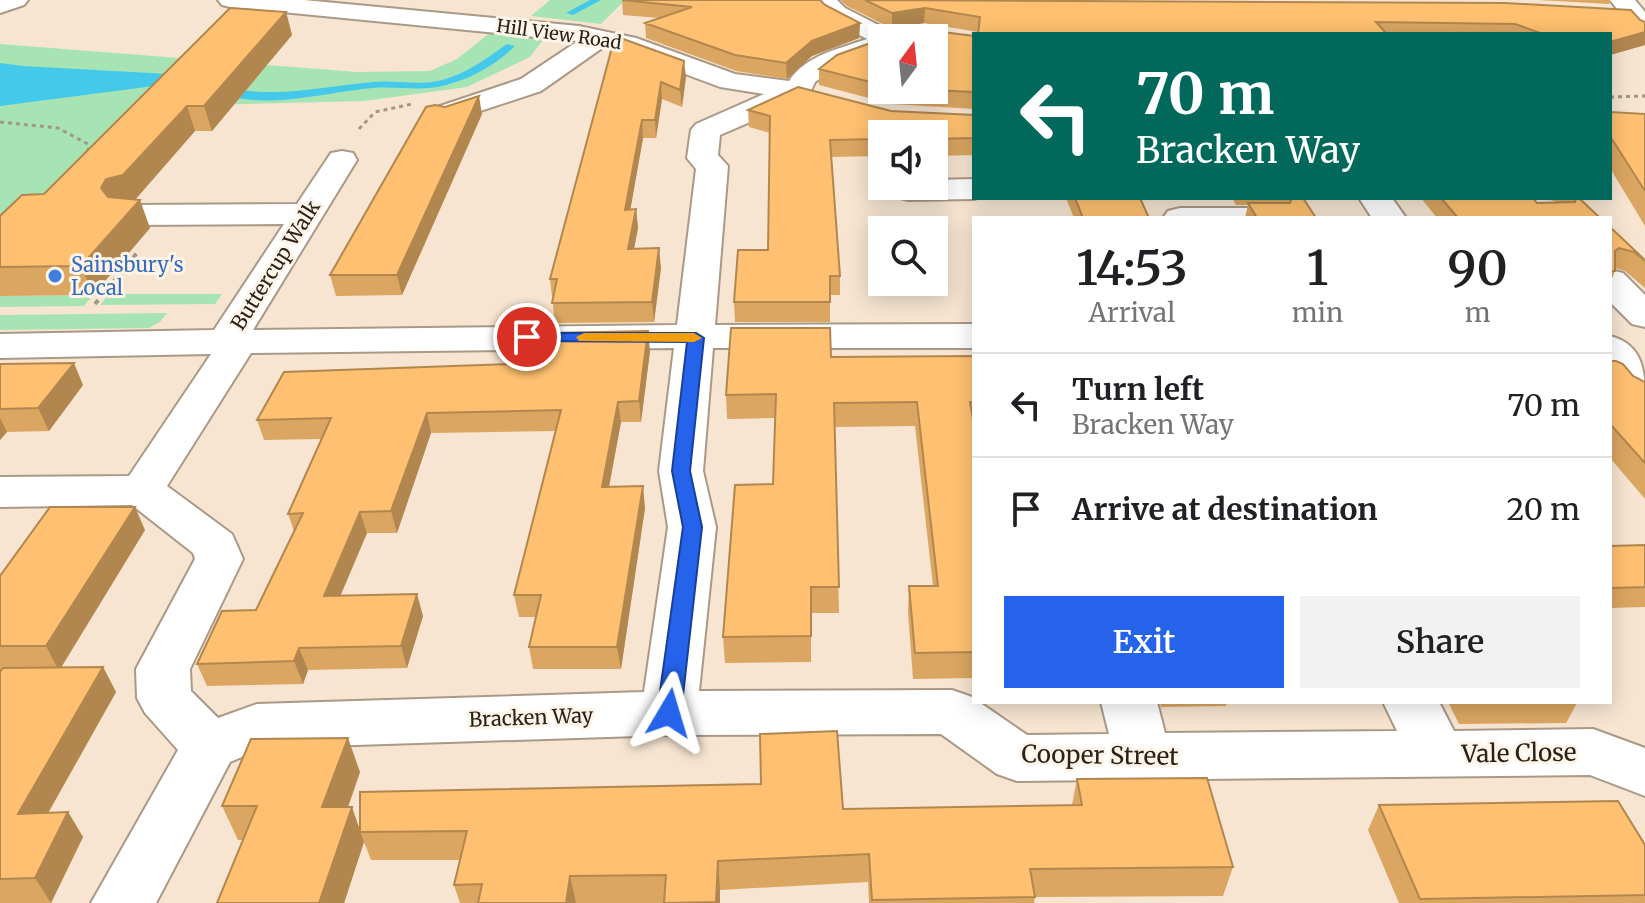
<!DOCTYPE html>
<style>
:root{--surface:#fff;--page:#f2f2f2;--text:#202124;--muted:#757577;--line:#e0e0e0;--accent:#2563eb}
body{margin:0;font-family:Merriweather,serif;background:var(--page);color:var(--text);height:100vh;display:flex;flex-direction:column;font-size:30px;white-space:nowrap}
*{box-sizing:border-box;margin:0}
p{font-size:26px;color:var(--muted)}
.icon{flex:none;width:44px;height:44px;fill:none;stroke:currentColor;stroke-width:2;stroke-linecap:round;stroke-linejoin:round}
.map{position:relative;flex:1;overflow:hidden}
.side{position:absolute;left:972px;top:216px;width:640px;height:488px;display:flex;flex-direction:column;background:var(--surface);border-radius:0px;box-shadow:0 4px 20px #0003}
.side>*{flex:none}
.hud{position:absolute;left:972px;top:32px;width:640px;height:168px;border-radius:0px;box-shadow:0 4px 20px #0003;background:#00695c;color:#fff;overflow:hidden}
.needle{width:52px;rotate:15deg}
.controls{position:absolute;left:868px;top:24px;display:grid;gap:16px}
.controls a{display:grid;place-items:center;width:80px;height:80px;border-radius:0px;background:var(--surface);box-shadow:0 4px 20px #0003;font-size:40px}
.pin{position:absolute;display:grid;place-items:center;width:68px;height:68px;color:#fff;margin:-34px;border:4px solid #fff;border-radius:50%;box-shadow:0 2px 8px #0007}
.me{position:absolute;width:88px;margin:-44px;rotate:7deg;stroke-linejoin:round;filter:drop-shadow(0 0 6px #0008)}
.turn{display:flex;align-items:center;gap:28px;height:168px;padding:0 32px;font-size:36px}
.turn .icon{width:104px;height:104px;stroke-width:2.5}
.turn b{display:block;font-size:56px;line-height:68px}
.eta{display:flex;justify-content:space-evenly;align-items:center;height:136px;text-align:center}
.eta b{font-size:48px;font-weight:600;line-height:56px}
.cta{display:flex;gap:16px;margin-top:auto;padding:16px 32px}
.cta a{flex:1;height:92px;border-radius:0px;background:var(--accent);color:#fff;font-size:32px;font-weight:600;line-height:92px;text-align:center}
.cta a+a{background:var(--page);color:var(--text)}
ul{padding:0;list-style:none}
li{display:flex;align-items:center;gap:24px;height:104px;padding:0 32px;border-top:2px solid var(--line)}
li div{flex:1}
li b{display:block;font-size:30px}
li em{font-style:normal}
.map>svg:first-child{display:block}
.green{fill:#a7e4b4}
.water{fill:#45c9ea}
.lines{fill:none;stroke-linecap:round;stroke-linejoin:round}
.stream{fill:#45c9ea;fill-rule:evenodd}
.minor-casing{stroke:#a99986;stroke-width:4}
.major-casing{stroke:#a99986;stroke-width:4}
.path-far1{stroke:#a39687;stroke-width:3;stroke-dasharray:4 4;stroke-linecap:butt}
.path{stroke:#a39687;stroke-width:4;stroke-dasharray:5 5;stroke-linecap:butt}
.minor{fill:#fff;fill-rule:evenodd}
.major{fill:#fff;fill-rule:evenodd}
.wall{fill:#dba661;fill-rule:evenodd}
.shaded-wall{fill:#b2874f}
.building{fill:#ffc171;stroke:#b2874f;stroke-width:2}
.route{fill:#2563eb;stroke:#184099;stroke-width:2}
.slow{fill:#f59e0b}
.shop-dot{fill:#3f7fe0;stroke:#fef4e7;stroke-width:3}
.labels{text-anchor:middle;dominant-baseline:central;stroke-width:6;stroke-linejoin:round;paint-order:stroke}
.far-street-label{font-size:18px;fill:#28221b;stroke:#fef4e7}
.shop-label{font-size:20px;fill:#366cbe;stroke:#fef4e7;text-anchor:start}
.street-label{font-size:20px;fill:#28221b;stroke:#fef4e7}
.near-street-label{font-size:24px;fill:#28221b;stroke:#fef4e7}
</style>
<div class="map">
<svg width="1645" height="903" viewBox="0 0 1645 903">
<rect width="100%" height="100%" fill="#f7e5d1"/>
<path class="green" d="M550,0H625L601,24L531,16Z
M492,31L543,40L530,57L467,87L364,101L168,106L0,256V44L357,72L430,71L457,59Z
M109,294H222L215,304L100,305Z
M93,295L84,306L0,307V296Z
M167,313L160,322L149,328L0,330V315Z"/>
<path class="water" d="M0,63L23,66L168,74L154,86L0,106Z"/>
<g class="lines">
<path class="stream" d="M590,0H601L573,15L566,13Z
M507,44L515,46C497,64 471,79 446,85C422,92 398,86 373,88C329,91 255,114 216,89L221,86C274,100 322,86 374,82C397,80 420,86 442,80C466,74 487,58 507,44Z"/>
<defs>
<path id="minor" d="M0,0H28L24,5L0,13Z
M218,0H304L579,26L636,38L735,74L789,81C806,55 839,49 867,39L827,18L812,0H837L845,8L894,33L898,38H882V51L835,68L815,82L808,97L720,135L718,155L728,166L715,325L974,324V348H713L703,471L716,527L699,691L952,690L972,697L974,702H979L1027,735L1109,734L1101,702H1157L1165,733L1397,731L1383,702H1439L1454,731L1593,729L1645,748V796L1590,775L1017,781L997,774L941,734L669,735L263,748L230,762L156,903H91L178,750L145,713L137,698L136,669L195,559L193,553L132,505L0,507V477L129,476L211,354L0,358V334L214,330L284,224L131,225L119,222L114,215L119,208L131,205L297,204L331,153L342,151L353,153L357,160L253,330L677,325L696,169L687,158L691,130L696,124L764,94L720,87L621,50L605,46L541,91L447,122L437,119L433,113L437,107L521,79L578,41L230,7L222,5ZM674,348L659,471L668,527L644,692L257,704L218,718L191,691L190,669L243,559L232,534L167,486L251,353Z
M974,179V198H977L974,199L908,200L897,197L892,190L895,186H934V180Z
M1359,198H1392L1406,218H1372Z
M1180,208H1268L1280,211L1285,218H1163L1168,211Z
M1610,270L1623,273L1645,295V327L1632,324L1610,302Z
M1610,336C1645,345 1645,374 1645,405C1609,397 1610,367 1610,336Z"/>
<path id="major" d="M1610,0H1635L1645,12V36L1636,33Z"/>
</defs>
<use href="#minor" class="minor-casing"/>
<use href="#major" class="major-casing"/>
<path class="path-far1" d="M1610,97L1645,96
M0,122L58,128L88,144L89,151
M359,129L375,112L412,104"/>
<path class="path" d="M88,149L89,157
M95,304L137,253"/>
<use href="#minor" class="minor"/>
<use href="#major" class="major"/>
</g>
<path class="wall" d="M622,0L825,5L860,23L859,38L812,56L787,79L736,71L646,38L645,23L659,18L623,15Z
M840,0H1055L1640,20L1645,22V45L1610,55V34H978V32L924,23L906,26L974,36V109L892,104L819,85V69L882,39V90H934L887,26L847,6Z
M1538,0H1610L1609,4Z
M286,12L292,35L212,131H195L135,200L150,228L93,295L0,296V216L44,194Z
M615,36L686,77L682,107L662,99L656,138H643L630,209H636L638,228L634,249L661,268L654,322L555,323L550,279Z
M748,110L891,111L974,115V155L934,156V134H882V156L831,157L840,276V295H830V322H735L734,302L768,250L770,133L749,127Z
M1610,112L1645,114V226L1610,168Z
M482,114L402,295L336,296L330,275Z
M1066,198H1140L1149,218H1074Z
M1232,198H1303L1316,218H1245L1248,205H1236Z
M1421,198H1579L1600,218H1437ZM1543,198L1557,202L1537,203L1535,200Z
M1610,227L1645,260V288L1625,271L1615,268V271L1610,284Z
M650,351L641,422H621L609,487L645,508L621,669H533L529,647L536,617H519L514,595L555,431L431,433L397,533H367L340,596L423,616L407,668L308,670L303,684L207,686L197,664L256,610L294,531L288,514L322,439L264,440L257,420L538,363Z
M974,356V678L913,679L908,612L909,586H933L915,426L835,427L839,613H811V662L725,663L723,637L773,484L775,418L727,419L726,395L831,357Z
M1610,361L1633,376L1645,382V499L1610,458Z
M0,364L83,385L49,431L7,432L0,440Z
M145,530L61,667H103L116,692L48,813L68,812L83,837L51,903H0V576Z
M1645,545V607L1610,608V546Z
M1160,702H1227L1226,706L1161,707Z
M1448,702H1577V703L1566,723L1459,724Z
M360,772L348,807L360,829L843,809L1072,805L1077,779L1233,867L1223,896L1035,897L1034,903H869L868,882L720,890V903H460L454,885L460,860H371L364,842L344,903H217L243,840H238L222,806Z
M1379,805L1645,845V903H1399L1368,830Z"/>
<path class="shaded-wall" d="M925,8L924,23L892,28V13Z
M286,12L292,35L212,131L204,106Z
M860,23L859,38L812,56L787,79L786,63L812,41Z
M1645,32V45L1610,55V42Z
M684,61L686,77L682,107L680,90Z
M661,82L662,99L656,138L655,120Z
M479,96L482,114L402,295L397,275Z
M187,106L195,131L133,202L111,215L101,188L106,179Z
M642,120L643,138L627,229L625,210Z
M140,200L150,228L93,295L81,266Z
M636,209L638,228L630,269L628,249Z
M659,248L661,268L654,322L652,302Z
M648,331L650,351L641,422L639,401Z
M74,363L83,385L49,431L38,408Z
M618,402L621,422L605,508L602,487Z
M427,413L431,433L397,533L391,511Z
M0,418L7,432L0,440Z
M643,486L645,508L621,669L617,647Z
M135,507L145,530L59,671L46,646Z
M360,512L367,533L331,618L324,596Z
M417,594L423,616L407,668L401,646Z
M299,648L308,670L303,684L294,661Z
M103,667L116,692L34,838L18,814Z
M348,738L360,772L336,841L322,807Z
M352,807L364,842L344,903H319Z
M68,812L83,837L51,903L35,878Z
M718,861L720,890V903H716Z
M570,876L576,903H566Z"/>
<path class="building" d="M622,0H820L825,5L860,23L812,41L786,63L735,55L645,23L692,7Z
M865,0L1505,3L1631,10L1640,20L1645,22V32L1610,42V34H1543L1515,24L1376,22L1387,34H978L980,17L925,8L892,13Z
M230,8L286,12L204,106H187L123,175L106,179L101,188L108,197L140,200L81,266L0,267V216L22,195L44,194Z
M885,26H932L934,31L974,36V92L933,90H934V38H884Z
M615,36L684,61L680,90L661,82L655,120H642L625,210L636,209L628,249L659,248L652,302L552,303L557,279H550Z
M882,39V85L819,69L837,55Z
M798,87L891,111L974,115V138L934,139V134H882V139L830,140L840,276H830V302H734L738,250H768L770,116L748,110Z
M479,96L397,275H330L426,107L435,105L445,107Z
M1610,112L1645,114V191L1610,136Z
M1075,198H1140L1149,218H1083Z
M1292,198H1303L1316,218H1257L1248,203H1290Z
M1441,198H1533L1537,203L1575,202L1576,198H1579L1600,218H1458Z
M1610,227L1645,260V261L1634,252L1619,248L1615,251V271H1610Z
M731,328H830L831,357L974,356V402H970L974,425V652L915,653L909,586H938L917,402L834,403L839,587H811V636L723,637L735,485L773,484L776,394L726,395Z
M648,331L639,401L618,402L602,487L643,486L617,647H529L541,595H514L561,410L427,413L391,511L360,512L324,596L417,594L401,646L299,648L294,661L197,664L222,611L256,610L303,513L288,514L331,418L257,420L284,372L538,363L545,333Z
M1610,361H1616L1623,364L1633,376L1645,382V463L1610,424Z
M74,363L38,408L0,409V364Z
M50,507H135L46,646H0V576Z
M1645,545V587L1610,588V546Z
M103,667L18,814L68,812L35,878L0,879V672L3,668Z
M1469,702H1577V703H1469Z
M837,731L843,809L1082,805L1077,779L1207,778L1233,867L1030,869L1035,897L872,900L869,854L718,861L716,902L664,903L666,875L570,876L566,903H478L482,884L454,885L467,831L360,832V792L761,784L760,734Z
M348,738L322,807H352L319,903H217L257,806H222L251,739Z
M1618,801L1645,845V895L1420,899L1379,805Z"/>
<path class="route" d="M527,333H696L704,338L690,471L702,527L681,713L677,720L669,722L661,720L657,713L683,527L672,471L687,342L521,341L519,337Z"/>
<path class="slow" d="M584,333H694L702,338L694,342L579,341L576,337Z"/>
<circle class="shop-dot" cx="55" cy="276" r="8"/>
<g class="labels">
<g class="far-street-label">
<text transform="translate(559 34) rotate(8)">Hill View Road</text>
</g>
<g class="shop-label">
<text x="71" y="264">Sainsbury's<tspan x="71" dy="23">Local</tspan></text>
</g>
<g class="street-label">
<text transform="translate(275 265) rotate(-58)">Buttercup Walk</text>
<text transform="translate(531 717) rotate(-2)">Bracken Way</text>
</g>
<g class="near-street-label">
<text transform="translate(1519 753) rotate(-1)">Vale Close</text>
<text transform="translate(1100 755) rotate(1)">Cooper Street</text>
</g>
</g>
</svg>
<div class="controls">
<a><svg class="needle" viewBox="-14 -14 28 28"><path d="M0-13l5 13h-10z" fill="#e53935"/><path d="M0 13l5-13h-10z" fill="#757577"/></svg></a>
<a><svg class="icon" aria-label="sound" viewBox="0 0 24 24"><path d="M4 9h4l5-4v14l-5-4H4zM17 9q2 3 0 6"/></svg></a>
<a><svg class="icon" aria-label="search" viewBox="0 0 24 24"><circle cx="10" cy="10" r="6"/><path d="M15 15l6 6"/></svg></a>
</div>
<div class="pin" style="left:527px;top:337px;background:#d93025"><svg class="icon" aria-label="arrive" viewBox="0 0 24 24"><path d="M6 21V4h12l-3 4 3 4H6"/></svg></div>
<svg class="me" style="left:669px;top:713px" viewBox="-20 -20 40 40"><path d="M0-17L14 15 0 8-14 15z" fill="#2563eb" stroke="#fff" stroke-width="4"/></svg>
<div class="hud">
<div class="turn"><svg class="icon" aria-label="left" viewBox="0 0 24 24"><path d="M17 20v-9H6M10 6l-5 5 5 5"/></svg><div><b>70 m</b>Bracken Way</div></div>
</div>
<section class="side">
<div class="eta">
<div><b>14:53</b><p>Arrival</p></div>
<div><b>1</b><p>min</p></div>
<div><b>90</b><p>m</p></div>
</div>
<ul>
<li><svg class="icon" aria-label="left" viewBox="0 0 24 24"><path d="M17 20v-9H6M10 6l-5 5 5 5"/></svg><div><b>Turn left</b><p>Bracken Way</p></div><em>70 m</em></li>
<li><svg class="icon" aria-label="arrive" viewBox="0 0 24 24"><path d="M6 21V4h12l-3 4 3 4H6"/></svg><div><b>Arrive at destination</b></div><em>20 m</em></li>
</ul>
<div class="cta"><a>Exit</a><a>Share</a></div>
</section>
</div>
